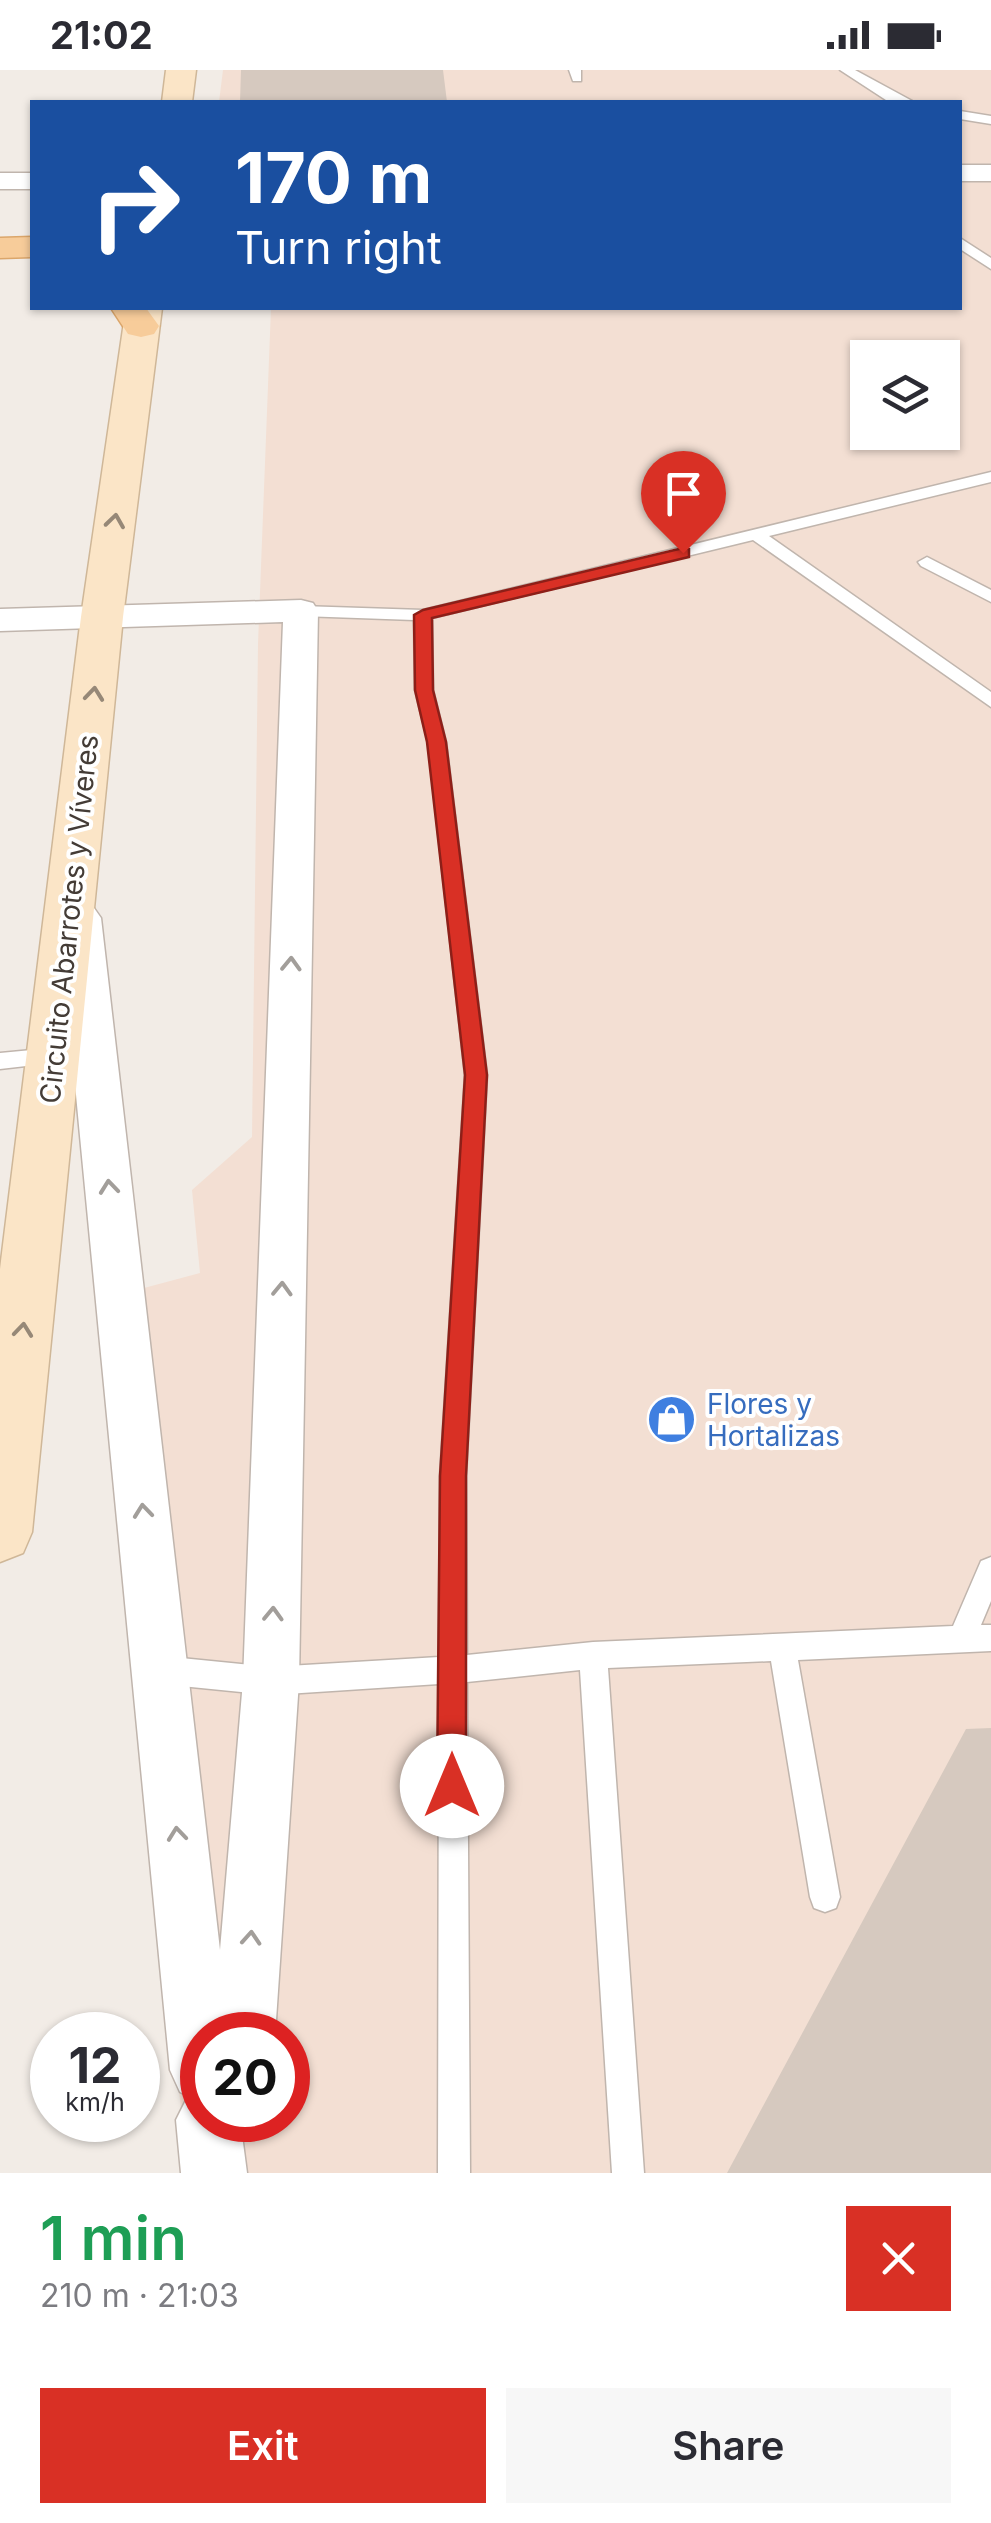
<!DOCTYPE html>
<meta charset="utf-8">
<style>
:root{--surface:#fff;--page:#f7f7f7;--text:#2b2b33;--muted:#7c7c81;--accent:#d93025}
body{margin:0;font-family:Inter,sans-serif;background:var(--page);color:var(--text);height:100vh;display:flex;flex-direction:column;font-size:38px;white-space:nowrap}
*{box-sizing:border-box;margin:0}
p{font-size:32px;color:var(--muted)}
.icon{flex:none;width:55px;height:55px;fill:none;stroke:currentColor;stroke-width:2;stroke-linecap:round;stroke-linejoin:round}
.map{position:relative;height:2103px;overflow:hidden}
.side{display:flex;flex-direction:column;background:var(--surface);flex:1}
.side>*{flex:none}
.top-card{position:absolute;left:30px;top:30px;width:932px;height:210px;border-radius:0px;box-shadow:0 2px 8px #0004;background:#1a4fa0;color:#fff;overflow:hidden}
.tools{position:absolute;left:850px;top:270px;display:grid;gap:20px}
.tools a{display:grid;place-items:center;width:110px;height:110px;border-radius:0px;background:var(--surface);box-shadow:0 2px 8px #0004;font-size:50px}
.speed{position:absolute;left:30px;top:1942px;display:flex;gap:20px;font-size:50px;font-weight:700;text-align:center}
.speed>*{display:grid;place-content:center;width:130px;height:130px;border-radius:50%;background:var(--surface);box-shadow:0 2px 8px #0004;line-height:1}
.speed small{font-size:25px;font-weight:400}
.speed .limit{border:15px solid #d22;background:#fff;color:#111}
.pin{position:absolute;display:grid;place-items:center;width:85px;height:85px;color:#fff;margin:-102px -42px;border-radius:50% 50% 50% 0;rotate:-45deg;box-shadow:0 0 10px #0007}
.pin .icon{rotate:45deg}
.me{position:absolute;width:110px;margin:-55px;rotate:0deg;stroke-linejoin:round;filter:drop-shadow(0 0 8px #0008)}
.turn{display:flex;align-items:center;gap:35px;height:210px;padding:0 40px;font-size:45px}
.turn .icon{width:130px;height:130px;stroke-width:2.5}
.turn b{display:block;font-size:70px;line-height:85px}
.round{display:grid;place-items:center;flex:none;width:105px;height:105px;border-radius:0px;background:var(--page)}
.summary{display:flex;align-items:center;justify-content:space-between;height:170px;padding:0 40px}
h1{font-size:60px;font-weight:600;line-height:75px;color:#1e9e55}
.primary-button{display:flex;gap:20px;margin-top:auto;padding:20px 40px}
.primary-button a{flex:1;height:115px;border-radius:0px;background:var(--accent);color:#fff;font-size:40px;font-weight:600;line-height:115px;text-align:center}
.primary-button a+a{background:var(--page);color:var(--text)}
.status{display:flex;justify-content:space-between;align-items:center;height:70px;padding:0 50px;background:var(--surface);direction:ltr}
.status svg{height:28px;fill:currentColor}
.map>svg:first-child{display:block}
.commercial{fill:#f3dfd3;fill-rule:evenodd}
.building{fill:#d6c9bf}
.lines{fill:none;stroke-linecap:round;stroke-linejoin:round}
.lane-casing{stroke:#c0b5ad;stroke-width:3}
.street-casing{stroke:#c0b5ad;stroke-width:3}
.secondary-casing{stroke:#cfb798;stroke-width:3}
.primary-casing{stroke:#dba66b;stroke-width:3}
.lane{fill:#fff;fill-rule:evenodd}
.street{fill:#fff;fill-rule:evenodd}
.secondary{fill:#fbe5c7;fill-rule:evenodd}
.primary{fill:#f7cc9a;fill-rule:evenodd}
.oneway{stroke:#968877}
.oneway2{stroke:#a29e9a}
.route{fill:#d93025;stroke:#8d1f18;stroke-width:2.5}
.labels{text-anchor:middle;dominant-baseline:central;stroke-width:8;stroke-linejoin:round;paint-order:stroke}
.street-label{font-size:28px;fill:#443c36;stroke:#fff}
.shop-label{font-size:28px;fill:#366cbe;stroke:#fff;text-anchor:start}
</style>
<div class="status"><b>21:02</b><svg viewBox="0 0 49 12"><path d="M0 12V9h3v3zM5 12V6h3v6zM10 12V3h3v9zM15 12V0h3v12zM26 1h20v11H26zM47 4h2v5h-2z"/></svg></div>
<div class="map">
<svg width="991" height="2103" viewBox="0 0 991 2103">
<rect width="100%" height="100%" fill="#f2ece6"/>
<path class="commercial" d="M223,0H991V2103H187L103,1229L200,1203L192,1120L252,1067L258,574L271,238H960V32H219ZM868,288H942V362H868ZM202,1965H288V2050H202Z"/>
<path class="building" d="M241,0H443L447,32H240Z
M991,1658V2103H727L966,1659Z"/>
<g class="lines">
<defs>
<path id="lane" d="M569,0H581V11H573Z
M840,0H855L914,32L886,30Z
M960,41L991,46V54L960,49Z
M960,168L991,188V199L960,179Z
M991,402V412L769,466L991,622V637L753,470L432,548L433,620L446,672L487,1005L466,1406L467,1585L593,1572L953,1556L981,1491L991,1487V1531L981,1555H991V1581L798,1590L840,1827L836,1838L825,1842L814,1838L810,1827L771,1591L608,1598L644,2103H612L580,1600L467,1612L470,2103H438L439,1614L271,1625L161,1614L151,1610L147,1600L151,1590L161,1586L271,1597L439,1587L440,1406L465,1005L428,672L415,620L414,550L301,546L292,541L301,536L423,540Z
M927,487L991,520V532L921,496L918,492Z
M53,978L61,980L64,986L61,992L0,999V983Z"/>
<path id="street" d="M960,95H991V111H960Z
M0,103H32V119H0Z
M301,530L313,533L318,541L299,1611L275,1965H202V2050H240L247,2103H181L176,2050L188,2026L180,2022L170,2000L59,848L66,838L80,833L94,838L101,848L220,1880L243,1611L283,552L0,561V539Z"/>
<path id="secondary" d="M166,0H196L192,32H162Z
M126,238H162L123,547L32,1462L23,1483L0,1492V1199L81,547Z"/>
<path id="primary" d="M32,167V187L0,188V168Z
M111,238H146L159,256L154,264L141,267L128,264Z"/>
</defs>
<use href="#lane" class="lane-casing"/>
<use href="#street" class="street-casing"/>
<use href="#secondary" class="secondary-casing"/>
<use href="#primary" class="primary-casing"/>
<use href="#lane" class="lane"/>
<use href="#street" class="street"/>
<use href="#secondary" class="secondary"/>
<use href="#primary" class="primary"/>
</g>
<defs><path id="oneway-chevron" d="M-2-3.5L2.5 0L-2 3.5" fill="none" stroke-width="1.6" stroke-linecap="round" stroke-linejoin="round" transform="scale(2.5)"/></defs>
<g class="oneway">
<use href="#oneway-chevron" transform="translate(115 451) rotate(-82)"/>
<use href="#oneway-chevron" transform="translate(94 624) rotate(-84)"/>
<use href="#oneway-chevron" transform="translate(23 1260) rotate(-84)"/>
</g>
<g class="oneway2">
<use href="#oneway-chevron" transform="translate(291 894) rotate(-88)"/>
<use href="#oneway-chevron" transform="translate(109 1117) rotate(-96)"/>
<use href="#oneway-chevron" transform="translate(282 1219) rotate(-88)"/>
<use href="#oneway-chevron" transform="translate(143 1441) rotate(-96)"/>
<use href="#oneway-chevron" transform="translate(273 1544) rotate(-88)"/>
<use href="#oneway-chevron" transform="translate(177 1764) rotate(-96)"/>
<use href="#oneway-chevron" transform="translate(251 1868) rotate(-86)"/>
</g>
<path class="route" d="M683,478L689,479V487L432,548L433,620L446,672L487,1005L466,1406V1716L462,1726L452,1730L441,1726L437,1716L440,1406L465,1005L427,672L415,620L414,545L423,540Z"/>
<defs>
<symbol id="shop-disc" viewBox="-11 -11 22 22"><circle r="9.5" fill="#3f7fe0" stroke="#fff"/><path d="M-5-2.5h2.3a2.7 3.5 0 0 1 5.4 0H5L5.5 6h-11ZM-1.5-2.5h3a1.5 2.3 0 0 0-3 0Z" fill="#fff"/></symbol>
</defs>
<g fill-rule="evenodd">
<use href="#shop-disc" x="644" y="1322" width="55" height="55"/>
</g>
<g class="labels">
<g class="street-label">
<text transform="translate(69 849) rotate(-84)">Circuito Abarrotes y Víveres</text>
</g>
<g class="shop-label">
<text x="707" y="1334">Flores y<tspan x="707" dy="32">Hortalizas</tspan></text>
</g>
</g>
</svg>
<div class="tools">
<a><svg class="icon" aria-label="layers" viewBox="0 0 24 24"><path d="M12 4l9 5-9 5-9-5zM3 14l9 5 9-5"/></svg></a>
</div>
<div class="speed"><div>12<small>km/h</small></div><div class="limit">20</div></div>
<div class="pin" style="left:683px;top:483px;background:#d93025"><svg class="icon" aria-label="arrive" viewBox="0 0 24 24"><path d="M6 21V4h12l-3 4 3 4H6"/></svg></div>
<svg class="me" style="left:452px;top:1716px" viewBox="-20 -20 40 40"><circle r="19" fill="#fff"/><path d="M0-13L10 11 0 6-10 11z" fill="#d93025"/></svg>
<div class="top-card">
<div class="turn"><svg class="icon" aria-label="right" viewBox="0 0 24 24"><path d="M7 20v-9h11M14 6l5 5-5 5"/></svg><div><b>170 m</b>Turn right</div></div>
</div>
</div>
<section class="side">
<div class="summary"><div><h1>1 min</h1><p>210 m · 21:03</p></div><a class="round" style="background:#d93025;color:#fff"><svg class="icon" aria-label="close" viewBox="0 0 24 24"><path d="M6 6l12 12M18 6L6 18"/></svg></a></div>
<div class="primary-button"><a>Exit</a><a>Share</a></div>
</section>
